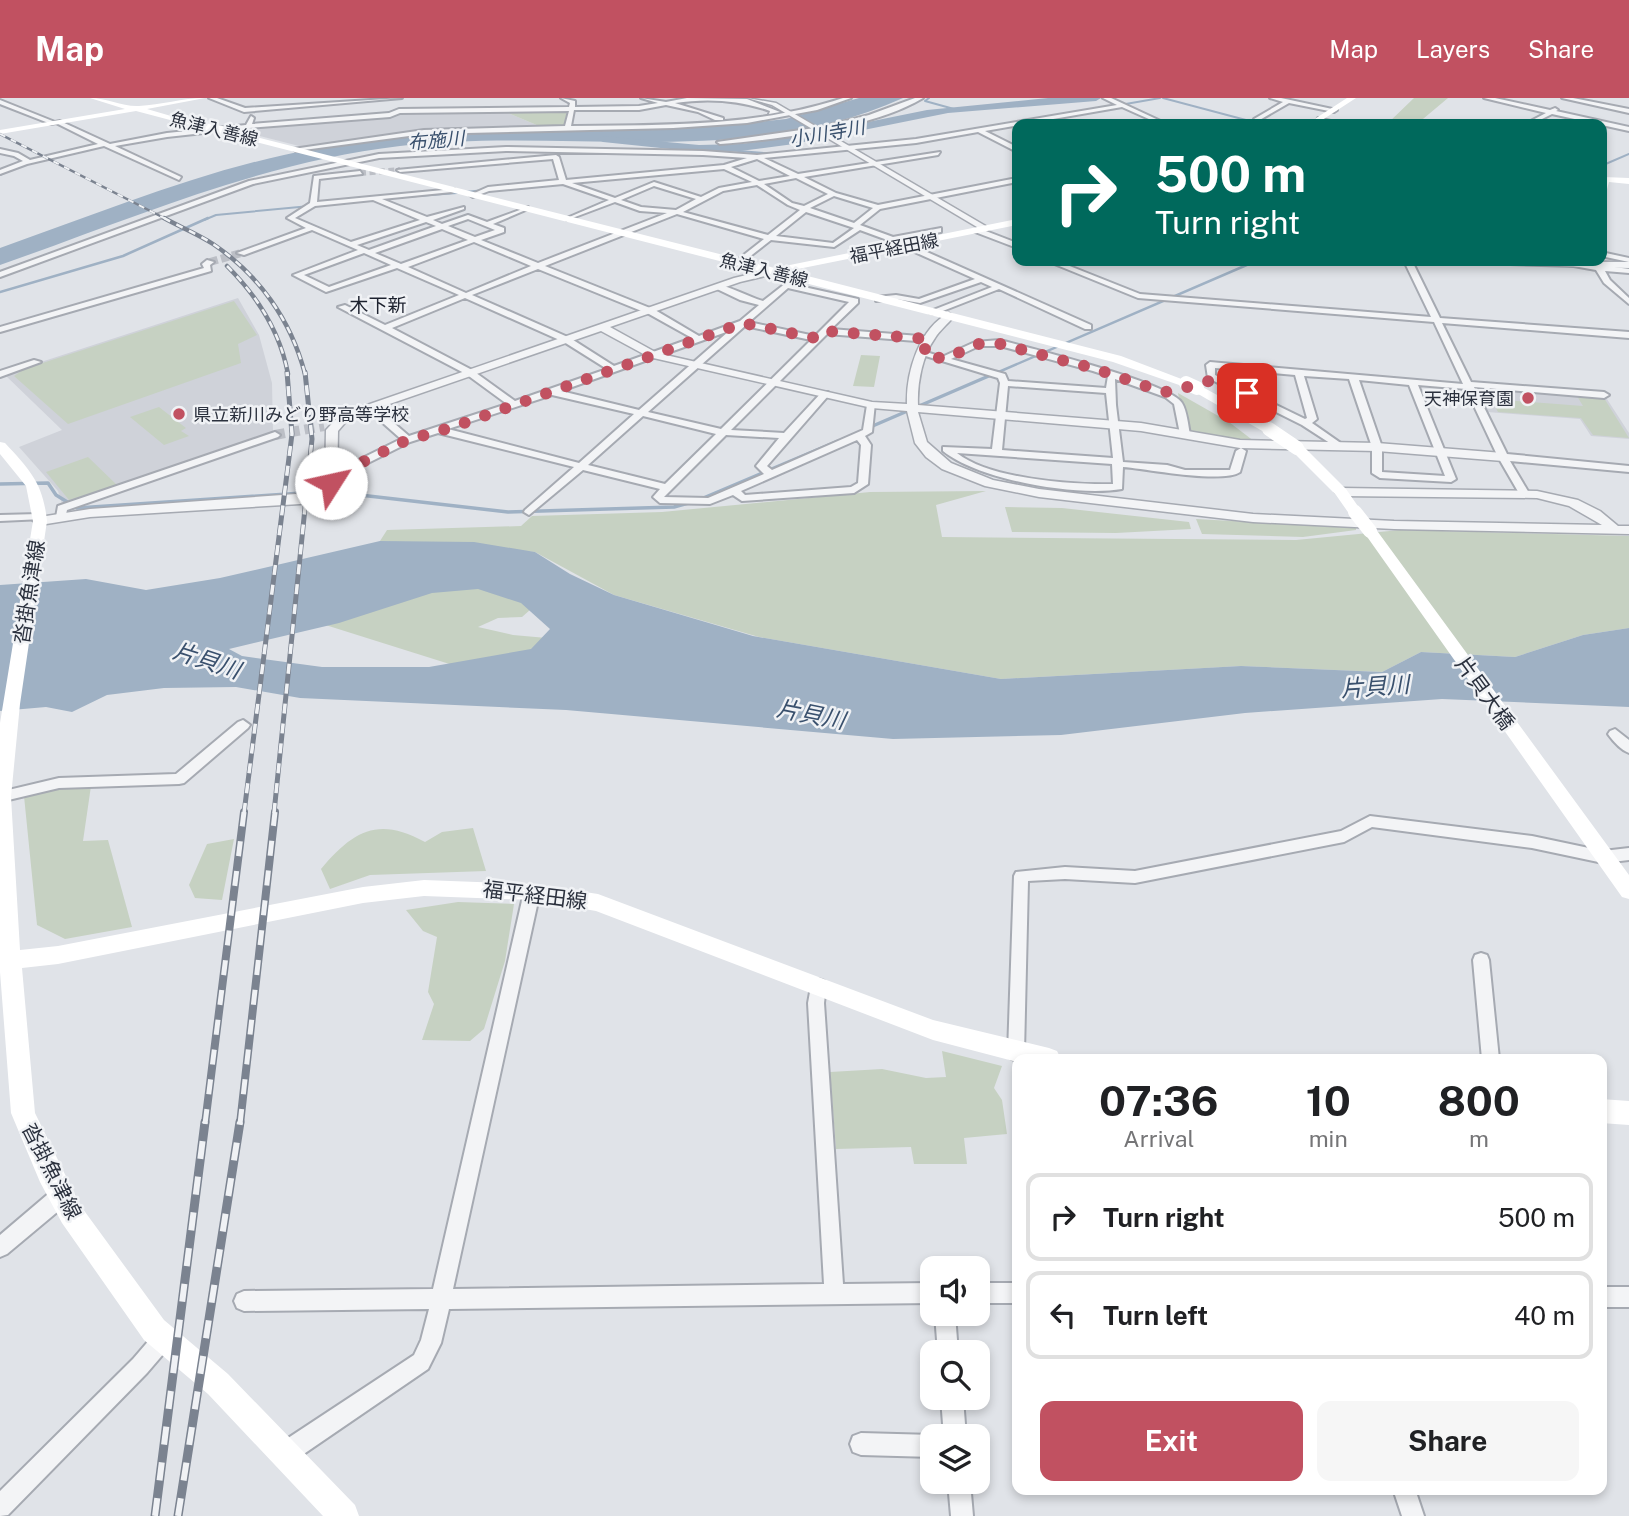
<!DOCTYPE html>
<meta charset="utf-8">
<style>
:root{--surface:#fff;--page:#f6f6f6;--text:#202124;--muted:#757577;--line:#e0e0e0;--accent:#c15161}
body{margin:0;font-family:"Public Sans","Noto Sans JP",sans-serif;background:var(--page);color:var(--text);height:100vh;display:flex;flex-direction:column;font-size:26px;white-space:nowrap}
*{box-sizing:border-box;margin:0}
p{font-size:23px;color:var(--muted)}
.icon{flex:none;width:38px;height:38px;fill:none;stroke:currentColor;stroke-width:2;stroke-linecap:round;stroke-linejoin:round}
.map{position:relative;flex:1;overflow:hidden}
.side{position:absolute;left:1012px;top:956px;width:595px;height:441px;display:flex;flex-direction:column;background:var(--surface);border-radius:14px;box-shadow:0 4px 10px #0003}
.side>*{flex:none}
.banner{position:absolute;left:1012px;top:21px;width:595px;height:147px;border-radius:14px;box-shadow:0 4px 10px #0003;background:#00695c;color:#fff;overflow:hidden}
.fabs{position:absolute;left:920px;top:1158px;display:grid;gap:14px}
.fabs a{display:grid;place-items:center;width:70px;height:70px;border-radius:14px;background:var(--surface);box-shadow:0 4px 10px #0003;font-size:35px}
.pin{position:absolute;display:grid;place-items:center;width:60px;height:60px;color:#fff;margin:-30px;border-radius:14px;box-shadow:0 4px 10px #0006}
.me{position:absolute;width:77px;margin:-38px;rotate:55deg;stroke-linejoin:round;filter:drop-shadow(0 0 5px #0008)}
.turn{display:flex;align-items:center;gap:24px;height:147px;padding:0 28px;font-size:32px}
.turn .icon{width:91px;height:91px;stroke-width:2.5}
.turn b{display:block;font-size:49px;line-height:60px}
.eta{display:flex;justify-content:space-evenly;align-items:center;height:119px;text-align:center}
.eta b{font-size:42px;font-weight:700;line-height:49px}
.button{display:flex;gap:14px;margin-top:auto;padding:14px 28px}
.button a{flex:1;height:80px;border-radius:14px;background:var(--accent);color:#fff;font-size:28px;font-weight:700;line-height:80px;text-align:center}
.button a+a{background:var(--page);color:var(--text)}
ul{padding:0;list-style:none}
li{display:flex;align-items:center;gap:21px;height:88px;margin:0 14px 10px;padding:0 14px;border:4px solid var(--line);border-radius:14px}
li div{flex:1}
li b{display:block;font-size:26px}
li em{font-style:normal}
header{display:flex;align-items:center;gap:42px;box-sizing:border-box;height:98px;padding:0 35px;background:var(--accent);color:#fff}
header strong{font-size:33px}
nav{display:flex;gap:38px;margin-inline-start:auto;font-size:24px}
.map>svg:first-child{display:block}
.built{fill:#cfd2d9}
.green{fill:#c6d1c2}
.water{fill:#9fb1c4;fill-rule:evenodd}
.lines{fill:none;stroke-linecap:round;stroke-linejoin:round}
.stream-far2{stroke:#9fb1c4;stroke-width:2}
.stream-far1{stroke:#9fb1c4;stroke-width:2.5}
.stream{stroke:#9fb1c4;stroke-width:3.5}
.river{fill:#9fb1c4;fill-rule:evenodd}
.minor-tunnel-far2{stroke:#bcbfc6;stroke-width:6;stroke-dasharray:6 3.5;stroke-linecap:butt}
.minor-tunnel-far1{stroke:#bcbfc6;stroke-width:8;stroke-dasharray:8 3.5;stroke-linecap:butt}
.minor-tunnel{stroke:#bcbfc6;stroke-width:10;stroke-dasharray:10 5;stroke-linecap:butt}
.minor-casing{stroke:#a6aab2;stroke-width:4}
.tertiary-casing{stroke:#a6aab2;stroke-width:3}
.minor{fill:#f3f4f6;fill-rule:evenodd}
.tertiary{fill:#f3f4f6;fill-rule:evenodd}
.secondary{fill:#fff;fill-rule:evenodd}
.rail-far4-casing{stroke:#7b8390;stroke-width:2.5}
.rail-far3-casing{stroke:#7b8390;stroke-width:4.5}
.rail-far2-casing{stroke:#7b8390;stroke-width:5}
.rail-far1-casing{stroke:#7b8390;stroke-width:8}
.rail-casing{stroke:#7b8390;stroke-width:9}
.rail-far4{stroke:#f0f2f5;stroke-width:2;stroke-dasharray:6;stroke-linecap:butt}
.rail-far3{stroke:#f0f2f5;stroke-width:2.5;stroke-dasharray:7;stroke-linecap:butt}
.rail-far2{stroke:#f0f2f5;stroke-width:3.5;stroke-dasharray:10;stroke-linecap:butt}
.rail-far1{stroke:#f0f2f5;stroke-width:5;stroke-dasharray:15;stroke-linecap:butt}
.rail{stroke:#f0f2f5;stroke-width:6;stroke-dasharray:18;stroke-linecap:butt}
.secondary-bridge-far1{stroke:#fff;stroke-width:9}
.secondary-bridge{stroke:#fff;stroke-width:14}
.route{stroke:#c15161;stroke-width:12;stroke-dasharray:0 21.6}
.poi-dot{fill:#c15161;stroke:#f0f2f5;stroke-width:2.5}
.labels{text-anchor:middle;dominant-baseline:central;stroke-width:5;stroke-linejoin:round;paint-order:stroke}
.far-street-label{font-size:18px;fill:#2b313e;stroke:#f0f2f5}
.far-poi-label{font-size:18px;fill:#2b313e;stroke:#f0f2f5;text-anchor:end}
.far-water-label{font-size:19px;font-style:italic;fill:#39506d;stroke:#f0f2f5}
.far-neighbourhood-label{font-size:19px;fill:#1d222f;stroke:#f0f2f5}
.street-label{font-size:21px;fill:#2b313e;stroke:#f0f2f5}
.water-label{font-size:23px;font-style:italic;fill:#39506d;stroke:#f0f2f5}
</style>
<header>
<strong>Map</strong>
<nav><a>Map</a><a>Layers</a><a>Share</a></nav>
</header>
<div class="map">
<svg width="1629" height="1418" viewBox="0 0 1629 1418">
<rect width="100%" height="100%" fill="#e0e3e8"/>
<path class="built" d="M501,12L539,28L423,33L303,49L233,31L392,18L401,14Z
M238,200L259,237L272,285L273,334L62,406L58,393L19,349L62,332L4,276Z
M1473,288L1605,298L1629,335V341L1591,338L1580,321L1487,314Z"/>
<path class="green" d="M1414,0H1448L1417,26H1387Z
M501,12L567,13L564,28H539Z
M234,203L257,237L238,246L241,265L68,326L14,278L24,271Z
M861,257L880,258L874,289L853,288Z
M1178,295L1229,324L1259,347L1185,336Z
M1577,298L1604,300L1629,340L1593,337L1581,320L1498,314L1491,301L1583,308Z
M159,309L186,330L181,333L189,338L164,347L130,319Z
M88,359L117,387L69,402L46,374Z
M986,393L936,407L942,439L1296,442L1400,432L1629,438V530L1583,537L1515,559L1421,554L1382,574L1241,568L1001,581L759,539L614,497L535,454L380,443L387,432L521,428L532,418L662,414L870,394Z
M1005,409L1062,410L1189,424L1191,431L1116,435L1012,434Z
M1196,421L1356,430V432L1303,439L1202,436Z
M486,477L539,504L522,519L498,520L478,529L513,537L558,541L563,558L459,569L316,524Z
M78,687L91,688L83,743L108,742L132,829L65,841L37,827L24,698Z
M473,730L486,773L370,777L330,791L321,771C353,733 378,718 425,744L442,734Z
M234,741L222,802L195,800L189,787L207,746Z
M458,804L514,806L505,863L484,931L470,943L422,942L434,906L428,894L437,839L423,833L406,812Z
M942,953L1002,968L994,990L1002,1002L1007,1036L964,1040L967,1066H914L911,1049L836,1051L830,974L882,971L926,980L946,979Z"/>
<path class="water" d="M859,0H903C746,72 566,29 400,48C261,64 131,121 0,167V150C103,114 207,70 314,51C394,37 472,36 552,34C618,32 683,29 749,25L786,21Z
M380,443L474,444L535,454L570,476L614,497L753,538L1001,581L1241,568L1382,574L1421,554L1515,559L1583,537L1629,530V609L1442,601L1245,615L1061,637L893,641L566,612L300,600L236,589L164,590L107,597L72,614L46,609L0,613V487L86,481L146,492L220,480ZM478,491L521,505L550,531L531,551L429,569H322L242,558L229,551L339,525L432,495Z"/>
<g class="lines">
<path class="stream-far2" d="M929,0L925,3L954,11
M1163,0L1261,26
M1120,7L1160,0
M714,51L775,56
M1601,68L1629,56
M727,71L762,60
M0,77L10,72
M465,94L485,92
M378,101L457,95
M204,122L216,117L310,108"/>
<path class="stream-far1" d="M0,194L123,158L208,120
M994,276L1256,163"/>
<path class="stream" d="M868,330L998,274
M0,386L48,385L56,397L77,410L317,394
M325,393L508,414L674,409L692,404
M701,401L838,343"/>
<path class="river" d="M1048,0H1101L1096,3L948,15L794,46L740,53L699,54L603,44L597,41L603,38L699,47L740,46L794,39L927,12Z"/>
<path class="minor-tunnel-far2" d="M360,75L400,72"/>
<path class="minor-tunnel-far1" d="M210,164L241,155"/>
<path class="minor-tunnel" d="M275,337L324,328"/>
<defs>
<path id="minor" d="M209,0H217L245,10L402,0L244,14Z
M561,0L575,3V9L639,8L658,5L641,0L666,4L687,0L747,1L780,14L769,16L770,13C739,2 707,0 675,5L723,20V22H715L698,14L666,7L639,12H574L571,28C663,27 755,29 843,0H851L817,12L747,25L673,30L424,36L296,53L293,51L424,32L565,28L569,13L400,15L390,19L249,30L167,39L115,48L181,79L179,82L104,48L27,66L0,76V72L23,63L14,58L0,55V51L18,55L30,62L98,46L56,25L51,26L0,6V2L55,24L60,23L110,46L167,35L246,27L251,18L254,20L252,26L389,15L399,11L569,9L570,5Z
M915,0H923C871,31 780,41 720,46L717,44L822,29L869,17Z
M1103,0H1111L1167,26H1160L1122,9L985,33L1017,49V54L978,34L916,45L764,60L798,76L940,54L938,57L804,79L836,95L878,107L1017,80V84L880,111L860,127L893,139L941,130V134L900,142L1091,227V231H1085L999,191L935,216L928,214L992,189L981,184L920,205L896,201L876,203V199L896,197L919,201L975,181L890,143L860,132L834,149L771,142L739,167H736V163L764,141L677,116L545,168L655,212L699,238L740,223L759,207L740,202L717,191V187C730,188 749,199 763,203L786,185L858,201V205L831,231L932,239L933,241L929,244L827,236L731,332L784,335L822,294H828V298L767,368L772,372L863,332L867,307L875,305L872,334L865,338L871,347L868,386L854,395L742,403L733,397L710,406L660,405L653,399L660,391L583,372L529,417L524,414L525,412L574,369L438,335L410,344L334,382H326V378L401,341L367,311V307H373L409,338L507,306L466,276L338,209L345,207L385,227L459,197L397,170L326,194L293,177L358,152L312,132L244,157L237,155L306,130L287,120L310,105L314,78L360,73L362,76L319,81L317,104L454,91L452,94L382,101L427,119L464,109V111L433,122L442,126L468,117L487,124L528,109V111L493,126L504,130V134L481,142L538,165L667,115L640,113L615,104L567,122V120L609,102L563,86L489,93L473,99L470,97L488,89L559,82L553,61L400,74L397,72L556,57L559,59L566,82L724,67L747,60L703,57L506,53L379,60L253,86L0,179V174L249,83L379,56L506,49L703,53L757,57L916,41L1117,7ZM757,61L790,78L759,83L731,69ZM724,71L752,84L719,90L701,99L654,84L615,100L572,85ZM796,80L828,96L804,108L792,105L764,86ZM757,87L788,107L800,112L768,137L683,114L723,93ZM654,88L696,101L676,112L641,109L621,102ZM834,98L873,110L854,125L810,110ZM373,102L420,122L351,144L295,120L315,108ZM806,114L854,130L833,145L776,138ZM468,121L495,132L475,139L448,128ZM426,124L436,128L369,152L357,147ZM442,131L468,142L401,166L375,155ZM474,144L531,168L466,195L408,169ZM364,155L391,167L329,189L304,177ZM538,171L649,216L692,240L614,268L570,240L472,197ZM788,190L849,204L815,238L749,224ZM465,200L564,244L607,271L515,303L472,272L392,230ZM745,228L811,242L721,331L648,314ZM729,233L639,312L561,293ZM552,297L634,316L579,365L448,331ZM643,318L716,336L665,386L588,367ZM726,337L779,340L756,368L764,376L708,400L664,399ZM857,342L861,347L858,385L851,389L745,397L741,393Z
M1270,0H1281L1337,12L1334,14L1289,5L1258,23H1254V21L1283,4Z
M1484,0H1495L1550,12L1555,10L1558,12L1556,13L1629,29V33L1552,16L1532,26H1525L1546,15Z
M1562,0H1573L1629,11V15Z
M1318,20L1339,25L1340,26L1316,23Z
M978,130L1017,145V150L975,134Z
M1601,154L1629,160V164L1601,158Z
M207,162L214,164L210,167L211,173L0,234V229L204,170L202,166Z
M1047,163H1057L1140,196L1431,219L1404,163H1412L1440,220L1629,234V240L1442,225L1471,284L1604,294L1609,297L1604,300L1474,289L1507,356L1629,368V374L1510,363L1529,395L1520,397L1498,359L1466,291L1418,287L1456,381L1451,384L1380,380L1372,375V349L1349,281L1304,278L1317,321L1312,325L1342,346L1344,348L1339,351L1302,327L1208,280L1206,267L1210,264L1463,286L1434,224L1138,200ZM1215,270L1295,277L1307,320L1305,321L1215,277ZM1359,282L1409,287L1445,378L1382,374V349Z
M1571,163L1629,171V175L1605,173L1610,182L1629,200V206L1604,185L1596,172L1568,167V163Z
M1000,242C1029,250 1171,285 1182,305C1187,313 1188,327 1190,336L1185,339L1180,336L1174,306L1165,299L1115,281L1116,307L1123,364L1167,367L1185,372H1230L1236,353L1241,350L1246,353L1240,374C1222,386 1148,371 1123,369L1122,391C1076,399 979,382 943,353V349L992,351L1000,285L998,280L919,256L923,253L942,259L975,244ZM979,248H1000L1093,273L1108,278L1106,290L1008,283L1005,276L951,261ZM1008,288L1106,295L1113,360L1002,352ZM957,355L1112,366L1113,386C1072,387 989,381 957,355Z
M34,262L41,264L0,279V273Z
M275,334L280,337L278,339L67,412L65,421L61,422L56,419L58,408Z
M39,416L44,419L43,421L0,423V417Z
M243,622L250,627L248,630L184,685L179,686L59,690L0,704V694L59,680L176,676L238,624Z
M1615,631L1629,642V655C1621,652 1613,643 1608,636L1610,633Z
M1370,718L1532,738L1603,753L1629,750V762L1603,765L1532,750L1372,729L1344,744L1135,785L1065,781L1028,783L1024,955L1022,960L1016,963L1010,960L1008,955L1014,778L1016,774L1065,769L1135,773L1341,733Z
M532,788L537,790L540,794L453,1191L824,1186L808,905L812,883L818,881L824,883L826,888L824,905L843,1186L933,1185V1205L449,1211L441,1245L428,1271L292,1364L284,1367L276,1364L273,1356L276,1348L414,1257L421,1242L429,1211L244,1213L237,1210L234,1203L237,1196L244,1193L433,1191L524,794L527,790Z
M1481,855L1487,857L1489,862L1499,961H1482L1473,862L1475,857Z
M61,1089L68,1091L70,1098L68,1105L7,1156L0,1159V1137L54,1091Z
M978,1185H1017V1205H978Z
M1601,1189H1629V1209H1601Z
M935,1216H955L958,1255H938Z
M164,1230L171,1233L174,1240L171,1247L147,1275L8,1417L0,1418V1393L133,1261L157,1233Z
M941,1300H963L966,1339H944Z
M861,1335L933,1337L937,1339H933V1359L861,1357L853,1354L850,1346L853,1338Z
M948,1384H970L973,1418H951Z
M1393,1391H1415L1424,1418H1402Z"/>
<path id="tertiary" d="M747,0L776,5L989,130L982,132L772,7Z
M1489,163L1629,164V170L1494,166Z
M771,171L774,172V176L740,184L610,229L657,255L872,304L907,306C906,275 919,230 949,215L954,218C948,226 940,232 935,240C922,258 917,286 918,307L1141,325L1240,342L1377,345L1503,355L1509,359L1503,363L1377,353L1240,350L1141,333L918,314L927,344L951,365L993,382L1039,391L1253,416L1394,423L1602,427L1569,408L1537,400L1341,398L1335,394L1341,390L1537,393L1578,402L1600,413L1618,428H1629V436L1394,431L1253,424L1039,399L985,388L942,371L926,359L915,345L907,313L872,310L649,259L601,233L349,320L338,333L337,385L320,401L300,406L90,419L40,427L33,423L40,419L90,411L310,395L325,384L326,332L341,316L734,180Z"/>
</defs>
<use href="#minor" class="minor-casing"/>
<use href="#tertiary" class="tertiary-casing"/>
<use href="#minor" class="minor"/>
<use href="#tertiary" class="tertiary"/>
<path class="secondary" d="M90,0C107,0 123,9 139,8C161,7 182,0 205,0L147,11L212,30L208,32L136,13L0,36V32L125,11Z
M1347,0H1356L1316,26H1307Z
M224,31L775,170L1017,121V127L788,173L1121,258L1192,285L1182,288L1113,264L221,35Z
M1603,79L1629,80V86L1609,84L1606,95L1601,98Z
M1197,286L1274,328L1276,331L1274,334H1264L1193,293V287Z
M0,344L5,345C30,372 43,385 47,423L20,606L11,699L20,852L58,848L363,789L424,782L532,786L598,796L933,922L1049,950L1057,953L1061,961H1017V964L933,942L596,813L532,802L424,798L363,805L58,866L22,870L35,1015L80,1107L164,1222L228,1276L355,1407L359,1418H323L208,1296L144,1242L62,1125L40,1084L11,1015L0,874V625L33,423L26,388L0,356Z
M1297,346L1302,347L1346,391L1362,414L1360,417H1350L1336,397L1292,353L1290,350Z
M1370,429L1375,430L1629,777V801L1622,799L1363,433Z
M1601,1001L1629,1003V1027L1601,1025Z"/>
<defs>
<path id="rail-far4" d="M0,36L168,122"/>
<path id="rail-far3" d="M164,120C180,129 198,136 213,146C259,177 291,222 305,276
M227,168C257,198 280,233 288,276"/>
<path id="rail-far2" d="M244,715L292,336L287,274
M274,715L312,341L305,274"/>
<path id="rail-far1" d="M205,1026L244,714
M240,1026L275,714"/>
<path id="rail" d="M155,1418L205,1024
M178,1418L240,1024"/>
</defs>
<use href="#rail-far4" class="rail-far4-casing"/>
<use href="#rail-far3" class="rail-far3-casing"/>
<use href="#rail-far2" class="rail-far2-casing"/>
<use href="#rail-far1" class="rail-far1-casing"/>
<use href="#rail" class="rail-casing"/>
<use href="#rail-far4" class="rail-far4"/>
<use href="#rail-far3" class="rail-far3"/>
<use href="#rail-far2" class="rail-far2"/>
<use href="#rail-far1" class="rail-far1"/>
<use href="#rail" class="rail"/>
<path class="secondary-bridge-far1" d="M208,30L224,33"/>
<path class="secondary-bridge" d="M1186,285L1197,290
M1269,331L1297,350
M1355,414L1370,433"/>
</g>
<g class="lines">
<path class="route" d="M331,385L330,380L407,342L450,330L743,225L815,240L824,233L929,241L923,256L944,261L978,246H1000L1096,271L1157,292L1168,294L1217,281L1247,295"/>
</g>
<g class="poi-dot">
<circle cx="1528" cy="300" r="7"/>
<circle cx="179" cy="316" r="7"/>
</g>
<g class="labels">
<g class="far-street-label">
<text transform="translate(214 31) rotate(14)">魚津入善線</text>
<text transform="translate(894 150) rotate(-11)">福平経田線</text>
<text transform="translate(764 172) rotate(14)">魚津入善線</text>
</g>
<g class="far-poi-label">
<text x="1514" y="300">天神保育園</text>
<text x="193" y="316" text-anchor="start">県立新川みどり野高等学校</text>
</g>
<g class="far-water-label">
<text transform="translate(827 35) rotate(-10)">小川寺川</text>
<text transform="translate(436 42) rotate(-5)">布施川</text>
</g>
<g class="far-neighbourhood-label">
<text x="378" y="207">木下新</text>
</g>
<g class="street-label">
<text transform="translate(29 494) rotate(-81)">沓掛魚津線</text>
<text transform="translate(1485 595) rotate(54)">片貝大橋</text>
<text transform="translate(535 797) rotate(7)">福平経田線</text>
<text transform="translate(52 1073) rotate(63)">沓掛魚津線</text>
</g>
<g class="water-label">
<text transform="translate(207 562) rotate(18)">片貝川</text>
<text transform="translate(1375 588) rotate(-4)">片貝川</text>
<text transform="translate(811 616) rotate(11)">片貝川</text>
</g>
</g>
</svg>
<div class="fabs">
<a><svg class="icon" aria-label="sound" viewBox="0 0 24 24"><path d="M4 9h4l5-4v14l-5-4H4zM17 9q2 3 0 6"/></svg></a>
<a><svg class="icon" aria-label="search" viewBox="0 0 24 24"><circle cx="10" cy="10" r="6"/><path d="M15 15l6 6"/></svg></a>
<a><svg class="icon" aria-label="layers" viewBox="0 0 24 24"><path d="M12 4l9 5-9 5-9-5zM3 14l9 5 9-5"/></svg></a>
</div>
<div class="pin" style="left:1247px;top:295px;background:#d93025"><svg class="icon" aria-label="arrive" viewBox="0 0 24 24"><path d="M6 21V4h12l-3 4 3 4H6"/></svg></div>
<svg class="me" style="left:331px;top:385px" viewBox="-20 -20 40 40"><circle r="19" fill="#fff"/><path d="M0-13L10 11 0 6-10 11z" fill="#c15161"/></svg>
<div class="banner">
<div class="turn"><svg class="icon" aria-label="right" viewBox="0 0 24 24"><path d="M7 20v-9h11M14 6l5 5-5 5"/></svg><div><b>500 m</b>Turn right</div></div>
</div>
<section class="side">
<div class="eta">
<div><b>07:36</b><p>Arrival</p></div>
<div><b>10</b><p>min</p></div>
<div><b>800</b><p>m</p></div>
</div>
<ul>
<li><svg class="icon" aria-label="right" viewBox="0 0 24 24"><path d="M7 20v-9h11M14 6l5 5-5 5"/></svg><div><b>Turn right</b></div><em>500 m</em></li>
<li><svg class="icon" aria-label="left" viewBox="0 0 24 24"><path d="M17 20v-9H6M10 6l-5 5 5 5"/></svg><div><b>Turn left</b></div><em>40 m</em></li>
</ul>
<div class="button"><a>Exit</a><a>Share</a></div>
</section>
</div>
